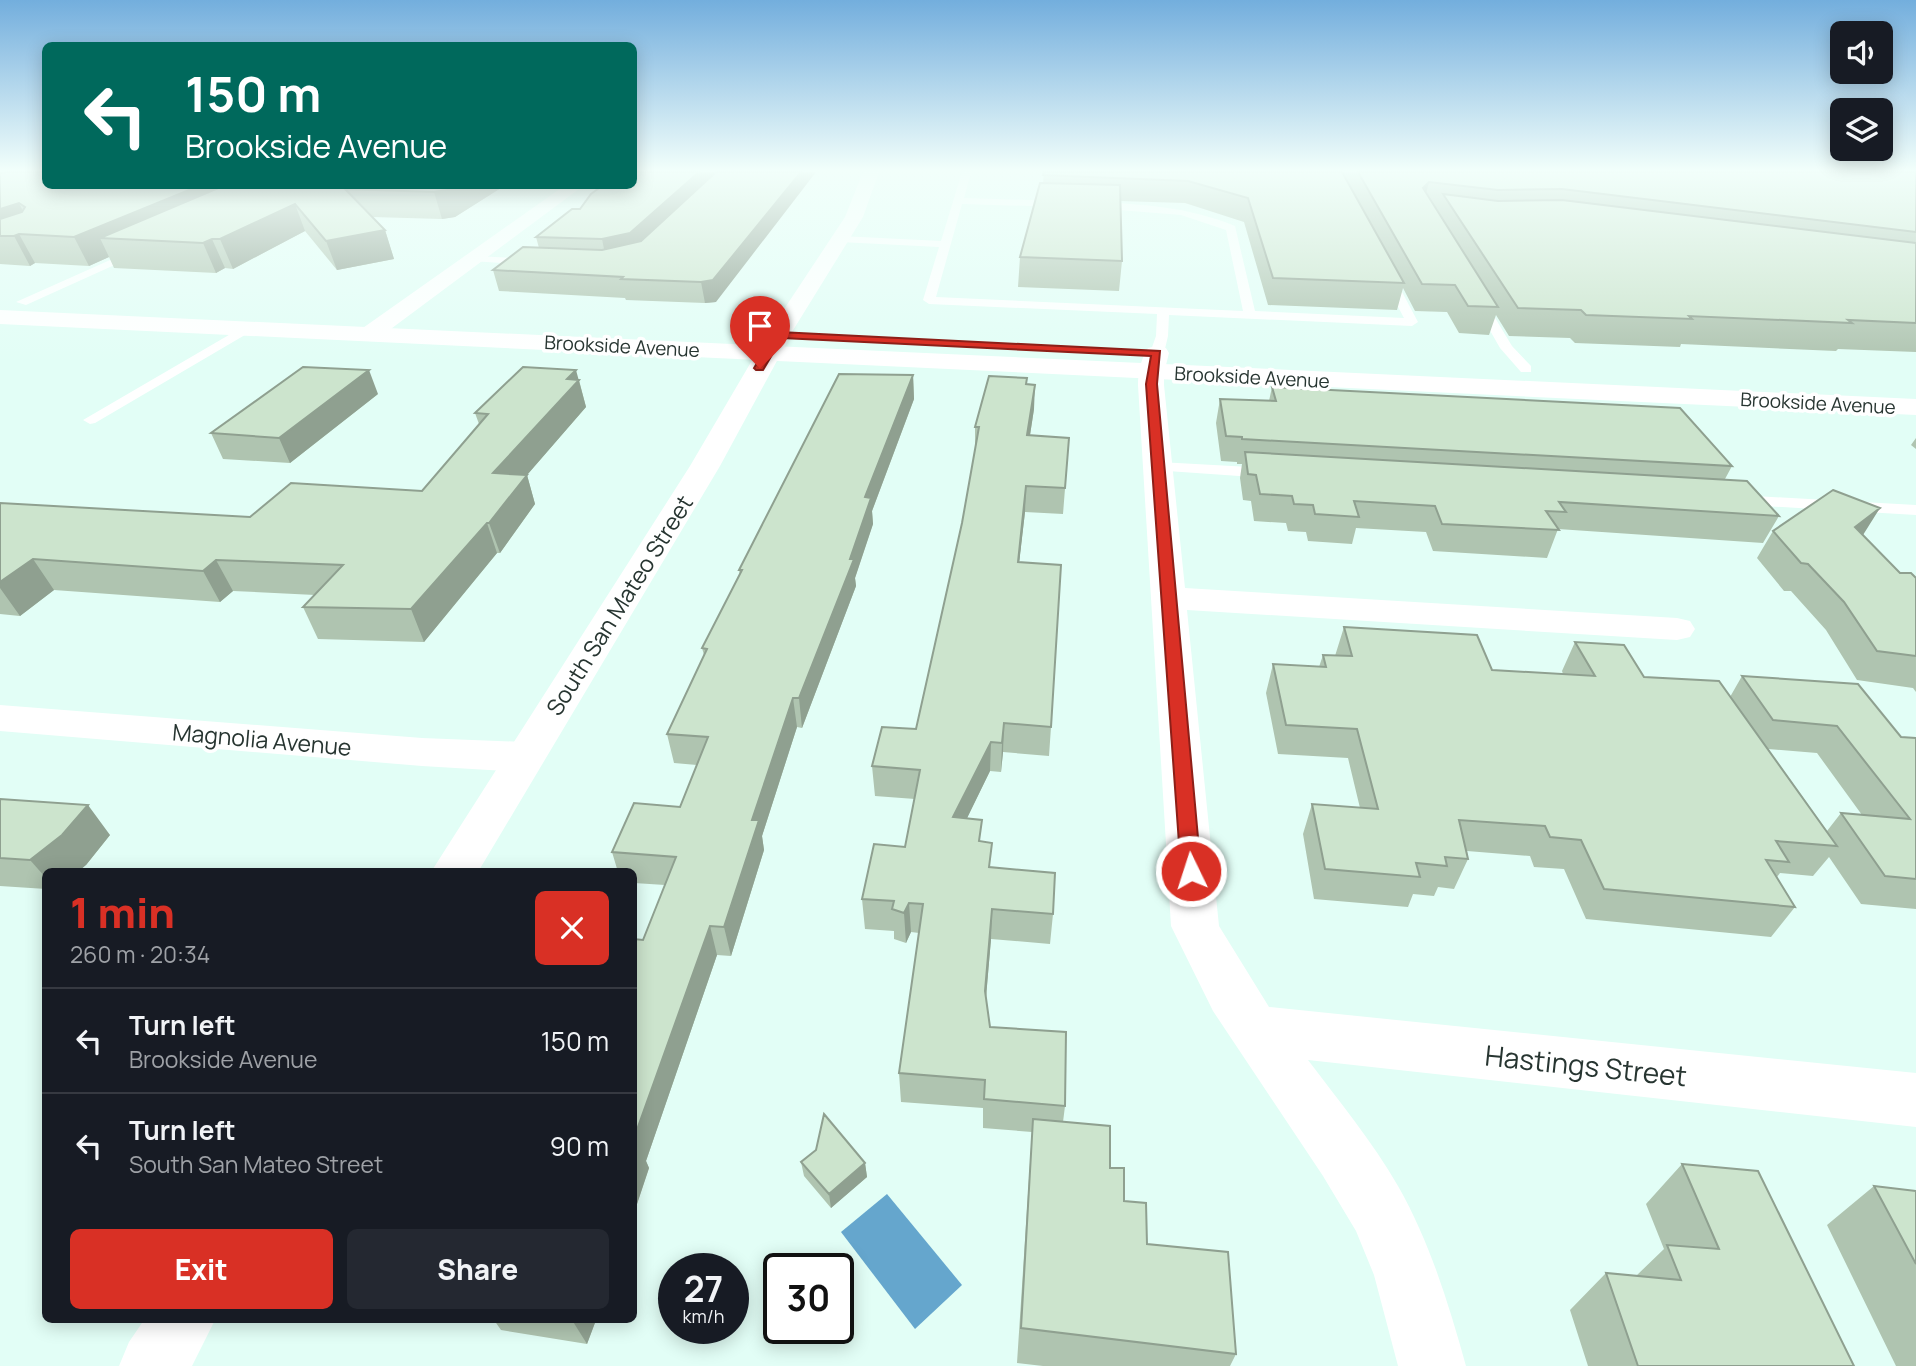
<!DOCTYPE html>
<meta charset="utf-8">
<style>
:root{--surface:#171b24;--page:#242831;--text:#f1f3f6;--muted:#9ea1a6;--line:#363941;--accent:#d93025}
body{margin:0;font-family:Manrope,sans-serif;background:var(--page);color:var(--text);height:100vh;display:flex;flex-direction:column;font-size:26px;white-space:nowrap}
*{box-sizing:border-box;margin:0}
p{font-size:23px;color:var(--muted)}
.icon{flex:none;width:38px;height:38px;fill:none;stroke:currentColor;stroke-width:2;stroke-linecap:round;stroke-linejoin:round}
.map{position:relative;flex:1;overflow:hidden}
.side{position:absolute;left:42px;top:868px;width:595px;height:455px;display:flex;flex-direction:column;background:var(--surface);border-radius:10px;box-shadow:0 4px 18px #0003}
.side>*{flex:none}
.hud{position:absolute;left:42px;top:42px;width:595px;height:147px;border-radius:10px;box-shadow:0 4px 18px #0003;background:#00695c;color:#fff;overflow:hidden}
.buttons{position:absolute;left:1830px;top:21px;display:grid;gap:14px}
.buttons a{display:grid;place-items:center;width:63px;height:63px;border-radius:10px;background:var(--surface);box-shadow:0 4px 18px #0003;font-size:35px}
.speed{position:absolute;left:658px;top:1253px;display:flex;gap:14px;font-size:35px;font-weight:700;text-align:center}
.speed>*{display:grid;place-content:center;width:91px;height:91px;border-radius:50%;background:var(--surface);box-shadow:0 4px 18px #0003;line-height:1}
.speed small{font-size:18px;font-weight:400}
.speed .limit{border:4px solid #111;border-radius:10px;background:#fff;color:#111}
.pin{position:absolute;display:grid;place-items:center;width:60px;height:60px;color:#fff;margin:-72px -30px;border-radius:50% 50% 50% 0;rotate:-45deg;box-shadow:0 0 7px #0007}
.pin .icon{rotate:45deg}
.me{position:absolute;width:77px;margin:-38px;rotate:356deg;stroke-linejoin:round;filter:drop-shadow(0 0 5px #0008)}
.turn{display:flex;align-items:center;gap:24px;height:147px;padding:0 28px;font-size:32px}
.turn .icon{width:91px;height:91px;stroke-width:2.5}
.turn b{display:block;font-size:49px;line-height:60px}
.round{display:grid;place-items:center;flex:none;width:74px;height:74px;border-radius:10px;background:var(--page)}
.head{display:flex;align-items:center;justify-content:space-between;height:119px;padding:0 28px}
h1{font-size:42px;font-weight:800;line-height:52px;color:var(--accent)}
.action{display:flex;gap:14px;margin-top:auto;padding:14px 28px}
.action a{flex:1;height:80px;border-radius:10px;background:var(--accent);color:#fff;font-size:28px;font-weight:800;line-height:80px;text-align:center}
.action a+a{background:var(--page);color:var(--text)}
ul{padding:0;list-style:none}
li{display:flex;align-items:center;gap:21px;height:105px;padding:0 28px;border-top:2px solid var(--line)}
li div{flex:1}
li b{display:block;font-size:26px}
li em{font-style:normal}
.map>svg:first-child{display:block}
.water{fill:#65a6cd}
.lines{fill:none;stroke-linecap:round;stroke-linejoin:round}
.service{fill:#fff;fill-rule:evenodd}
.minor{fill:#fff;fill-rule:evenodd}
.tertiary{fill:#fff;fill-rule:evenodd}
.secondary{fill:#fff;fill-rule:evenodd}
.wall{fill:#afc4b0;fill-rule:evenodd}
.shaded-wall{fill:#8fa090}
.building{fill:#cce4cd;stroke:#8fa090;stroke-width:2}
.route{fill:#d93025;stroke:#8d1f18;stroke-width:2}
.labels{text-anchor:middle;dominant-baseline:central;stroke-width:7;stroke-linejoin:round;paint-order:stroke}
.far-street-label{font-size:19px;fill:#273531;stroke:#fff}
.street-label{font-size:23px;fill:#273531;stroke:#fff}
.near-street-label{font-size:28px;fill:#273531;stroke:#fff}
</style>
<div class="map">
<svg width="1916" height="1366" viewBox="0 0 1916 1366">
<rect width="100%" height="100%" fill="#e2fef6"/>
<path class="water" d="M887,1194L962,1285L915,1329L841,1232Z"/>
<g class="lines">
<path class="service" d="M962,172H971L964,198L1062,201L1067,204L1062,207L962,204L936,297L1243,311L1226,230L1181,215L1094,208L1089,205L1094,202C1143,204 1189,207 1235,226L1255,311L1404,318L1381,275L1387,272L1393,275L1418,322L1412,326L1169,315L1168,336L1164,353L1157,357L1150,353L1156,336L1157,314L929,304L923,300L939,247L840,242L835,239L840,236L941,241Z
M137,248L142,251L141,253L26,305L16,302Z
M475,256L532,259L538,262L532,265L471,261V257Z
M1478,295L1482,296L1512,346L1531,366V372H1521L1500,348L1472,299Z
M246,325L250,326V332L95,423L90,424L83,420Z
M1159,462L1268,468L1276,473L1268,478L1153,470L1151,467Z
M1737,495L1916,505V515L1731,504L1729,500Z"/>
<path class="minor" d="M564,186H583L376,340H360L356,335L360,330Z
M1157,346L1166,348L1169,353L1164,373V385L1185,588L1677,618L1690,621L1695,629L1690,637L1677,640L1187,610L1219,926L1269,1007L1916,1073V1127L1308,1060C1339,1101 1372,1141 1398,1186C1430,1242 1449,1305 1466,1366H1398L1374,1275L1356,1231L1323,1176L1213,1011L1171,926L1138,385C1138,372 1141,359 1148,348Z
M0,705L422,738L524,742L539,747L545,757L539,767L524,772L422,766L0,731Z"/>
<path class="tertiary" d="M779,328L787,330L791,335L720,466L478,872H431L690,466L767,335L771,330Z
M144,1320H215L192,1366H119L129,1342Z"/>
<path class="secondary" d="M863,172H879L863,217L787,340H771L767,335L845,217Z
M0,310L1916,399V415L0,324Z"/>
</g>
<path class="wall" d="M0,172L46,186H504L455,217L442,219L372,217L385,230L394,259L337,270L305,231L233,269L225,268L216,273L114,268L109,257L89,266L35,263L30,266L0,264Z
M1044,172H1916V352L1838,349L1836,351L1681,344L1680,347L1575,343L1570,338L1509,336L1496,315L1489,335L1459,333L1447,312L1415,311L1403,288L1397,310L1268,305L1244,222L1185,203L1120,201L1122,261L1119,291L1018,287L1020,257L1043,183Z
M634,186L716,302L705,303L626,300L625,298L499,291L493,270L539,248L536,237L580,209Z
M913,375L914,399L872,511L873,524L855,578L856,586L802,728L797,727L762,836L764,850L731,956L717,955L646,1161L649,1168L634,1213L643,940L665,885L634,883V872H618L612,852L680,807L697,765L674,763L667,734L704,655L702,648L740,575L739,570Z
M579,380L586,407L527,475L535,504L500,553H497L424,642L318,639L303,607L315,595L233,591L220,602L54,590L20,616L0,614V503L250,517L422,491L479,424L475,413Z
M1027,384L1034,409L1030,435L1069,438L1063,514L1025,512L1019,563L1051,727L1049,756L1003,752L1001,772L990,771L967,818L981,842L991,868L1053,914L1050,944L991,939L986,998L990,1027L1065,1106L1063,1122L1110,1168L1124,1201L1147,1244L1236,1354L1230,1366H1043L1017,1363L1032,1132L983,1128V1108L901,1102L899,1073L919,933L911,932L906,943L894,939V931L865,929L862,899L905,847L915,799L875,796L872,766L916,729L962,523L975,452V427Z
M1272,387L1732,466L1725,479L1779,516L1763,543L1558,529L1547,558L1433,551L1426,532L1356,528L1352,544L1308,541L1306,532L1288,531L1286,523L1254,521L1251,501L1243,500L1240,478L1242,464H1237V462L1221,461L1216,423L1220,399L1269,401Z
M378,394L290,463L223,459L211,433Z
M1916,438V449L1911,445Z
M1773,531L1863,535L1900,573L1916,578V692L1913,688L1857,680L1826,630L1791,591H1784L1757,558Z
M1344,627L1492,670L1563,674L1562,671L1575,642L1644,677L1730,697L1742,676L1901,737L1916,738V909L1861,904L1829,857L1813,876L1780,873L1777,877L1795,907L1771,937L1586,919L1564,869L1534,867L1530,856L1467,851L1468,859L1454,889L1438,887L1434,896L1413,894L1408,907L1314,899L1303,834L1312,804L1360,808L1348,758L1278,754L1266,693L1273,664L1319,667L1323,655L1335,656ZM1768,749L1817,753L1862,815L1841,813L1827,831Z
M0,799L110,835L86,865L46,872V889L0,886Z
M801,1162L865,1163L867,1177L831,1208L804,1176Z
M1682,1164L1854,1366H1588L1570,1310L1606,1273L1636,1276L1664,1249L1646,1204Z
M1874,1186L1916,1191V1366H1896L1827,1225Z
M494,1320H596L587,1344L501,1330Z"/>
<path class="shaded-wall" d="M699,172H720L634,253L606,259L602,239Z
M801,172H816L716,302L705,303L701,282Z
M1429,182L1423,205V188Z
M199,186H270L100,238L109,257L89,266L74,237Z
M455,186H504L455,217L442,219L434,192Z
M19,203L33,231L19,234L35,263L30,266L14,236H0V209Z
M295,204L305,231L233,269L220,239Z
M385,230L394,259L337,270L326,241Z
M212,239L225,268L216,273L203,243Z
M369,370L378,394L290,463L279,438Z
M576,370L586,407L527,475L535,504L500,553L489,523L493,473L567,379Z
M913,375L914,399L872,511L873,524L855,578L856,586L802,728L799,698L850,559L865,497Z
M1035,385L1034,409L1026,461L1027,435Z
M1026,486L1025,512L1016,590L1018,562Z
M1880,508L1863,535L1855,527Z
M487,523L497,553L424,642L411,609Z
M33,559L54,590L20,616L0,588V582Z
M216,560L233,591L220,602L203,571Z
M793,698L797,727L762,836L764,850L731,956L724,927L752,820Z
M1004,723L1003,752L1001,772L1002,743Z
M991,742L990,771L953,847V817Z
M88,805L110,835L86,865L78,872H46V878L30,860Z
M909,903L911,932L906,943L904,913Z
M992,909L991,939L984,1020L985,991Z
M710,926L717,955L646,1161L649,1168L634,1213V1138Z
M865,1163L867,1177L831,1208L829,1194Z
M572,1320H596L587,1344Z"/>
<path class="building" d="M6,172H46V186H199L74,237L19,234L14,236H0V219L22,212L25,207L19,203L0,209V173Z
M634,172H699L630,233L602,239L536,237L572,209H580L591,194L602,186H634Z
M716,172H801L713,280L701,282L621,279L623,277L493,270L523,247L602,250L641,241Z
M1044,172H1342L1404,283L1273,278L1248,198L1188,181L1043,175Z
M1358,172H1916V232L1562,189L1498,190L1429,182L1423,188L1498,307L1468,306L1455,285L1422,284Z
M1040,183L1120,185L1122,261L1020,257Z
M223,186H455L447,190L434,192L345,189L385,230L326,241L295,204L220,239H212L203,243L100,238Z
M1443,194L1498,201L1562,200L1916,243V323L1848,320L1852,323L1689,316L1692,319L1586,315L1581,310L1518,308Z
M303,367L369,370L279,438L211,433Z
M523,367L576,370L567,379L579,380L493,473L527,475L489,523H487L411,609L303,607L343,565L216,560L203,571L33,559L0,582V503L250,517L291,483L422,491L488,414L475,413Z
M839,374L913,375L865,497L871,498L850,559H854L799,698H793L752,820H759L724,927L710,926L634,1138V939L643,940L676,857L612,852L634,803L680,807L708,737L667,734L707,649L702,648L742,570H739Z
M989,376L1027,378L1026,384L1035,385L1027,435L1069,438L1065,488L1026,486L1018,562L1061,565L1051,727L1004,723L1002,743L991,742L953,817L982,820L979,841L992,843L989,867L1055,873L1053,914L992,909L985,991L990,1027L1066,1032L1065,1106L984,1099L985,1080L899,1073L923,904L909,903L904,913L892,909L894,901L862,899L874,844L905,847L920,770L872,766L882,727L916,729L962,523L979,427H975Z
M1272,387L1680,408L1732,466L1242,439V437L1226,436L1220,399L1276,401Z
M1245,452L1747,481L1779,516L1559,502L1566,512L1546,511L1559,530L1442,524L1435,506L1354,501L1359,517L1315,514L1313,505L1294,504L1292,496L1260,494L1256,475L1248,474Z
M1833,490L1880,508L1855,527L1900,573H1911L1916,578V656L1877,651L1844,602L1808,564L1801,563L1773,531Z
M1344,627L1477,635L1492,670L1595,676L1575,642L1624,645L1644,677L1719,681L1837,846L1776,841L1789,862L1766,860L1795,907L1604,889L1581,840L1550,837L1545,826L1459,820L1468,859L1445,857L1447,866L1416,863L1420,877L1325,869L1312,804L1378,809L1357,729L1286,725L1273,664L1326,667L1323,655L1352,656Z
M1742,676L1858,684L1901,737L1916,738V879L1885,876L1841,813L1910,819L1837,726L1773,720Z
M0,799L88,805L62,835L30,860L0,858Z
M824,1114L865,1163L829,1194L801,1162L816,1150Z
M1033,1119L1110,1126V1168H1124V1201L1146,1203L1147,1244L1228,1252L1236,1354L1021,1328Z
M634,1140H638L634,1153Z
M1682,1164L1758,1171L1854,1366H1638L1606,1273L1681,1280L1667,1245L1719,1249Z
M1874,1186L1916,1191V1264Z"/>
<linearGradient id="sky" x2="0" y2="1"><stop stop-color="#73aedd"/><stop offset="0.47" stop-color="#f2fffb"/><stop offset="1" stop-color="#f2fffb" stop-opacity="0"/></linearGradient>
<rect width="1916" height="363" fill="url(#sky)"/>
<path class="route" d="M779,332L1160,351L1157,384L1201,871L1198,877L1191,879L1184,877L1181,871L1146,384L1151,356L782,338L763,370H756L754,368L774,335Z"/>
<g class="labels">
<g class="far-street-label">
<text transform="translate(622 346) rotate(3)">Brookside Avenue</text>
<text transform="translate(1252 377) rotate(3)">Brookside Avenue</text>
<text transform="translate(1818 403) rotate(3)">Brookside Avenue</text>
</g>
<g class="street-label">
<text transform="translate(619 605) rotate(-58)">South San Mateo Street</text>
<text transform="translate(262 739) rotate(5)">Magnolia Avenue</text>
</g>
<g class="near-street-label">
<text transform="translate(1586 1065) rotate(6)">Hastings Street</text>
</g>
</g>
</svg>
<div class="buttons">
<a><svg class="icon" aria-label="sound" viewBox="0 0 24 24"><path d="M4 9h4l5-4v14l-5-4H4zM17 9q2 3 0 6"/></svg></a>
<a><svg class="icon" aria-label="layers" viewBox="0 0 24 24"><path d="M12 4l9 5-9 5-9-5zM3 14l9 5 9-5"/></svg></a>
</div>
<div class="speed"><div>27<small>km/h</small></div><div class="limit">30</div></div>
<div class="pin" style="left:760px;top:368px;background:#d93025"><svg class="icon" aria-label="arrive" viewBox="0 0 24 24"><path d="M6 21V4h12l-3 4 3 4H6"/></svg></div>
<svg class="me" style="left:1191px;top:871px" viewBox="-20 -20 40 40"><circle r="17" fill="#d93025" stroke="#fff" stroke-width="3"/><path d="M0-11L8 9 0 5-8 9z" fill="#fff"/></svg>
<div class="hud">
<div class="turn"><svg class="icon" aria-label="left" viewBox="0 0 24 24"><path d="M17 20v-9H6M10 6l-5 5 5 5"/></svg><div><b>150 m</b>Brookside Avenue</div></div>
</div>
<section class="side">
<div class="head"><div><h1>1 min</h1><p>260 m · 20:34</p></div><a class="round" style="background:#d93025;color:#fff"><svg class="icon" aria-label="close" viewBox="0 0 24 24"><path d="M6 6l12 12M18 6L6 18"/></svg></a></div>
<ul>
<li><svg class="icon" aria-label="left" viewBox="0 0 24 24"><path d="M17 20v-9H6M10 6l-5 5 5 5"/></svg><div><b>Turn left</b><p>Brookside Avenue</p></div><em>150 m</em></li>
<li><svg class="icon" aria-label="left" viewBox="0 0 24 24"><path d="M17 20v-9H6M10 6l-5 5 5 5"/></svg><div><b>Turn left</b><p>South San Mateo Street</p></div><em>90 m</em></li>
</ul>
<div class="action"><a>Exit</a><a>Share</a></div>
</section>
</div>
